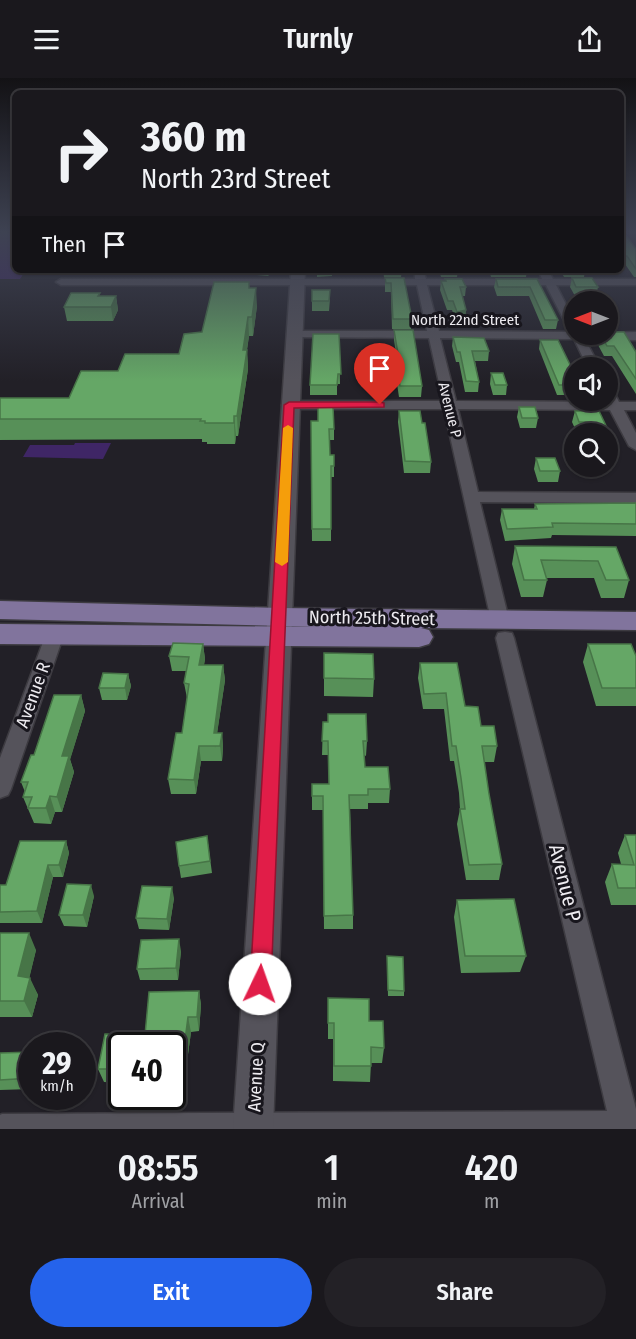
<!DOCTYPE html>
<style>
:root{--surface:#1a181d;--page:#232126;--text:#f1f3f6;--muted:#9fa0a4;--line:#38373b;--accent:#2563eb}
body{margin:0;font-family:"Fira Sans Condensed",sans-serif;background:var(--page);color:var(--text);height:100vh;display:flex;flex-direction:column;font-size:22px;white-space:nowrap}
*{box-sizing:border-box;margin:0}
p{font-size:20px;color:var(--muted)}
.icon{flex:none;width:33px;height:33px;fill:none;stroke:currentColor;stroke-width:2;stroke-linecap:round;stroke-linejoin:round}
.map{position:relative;height:1051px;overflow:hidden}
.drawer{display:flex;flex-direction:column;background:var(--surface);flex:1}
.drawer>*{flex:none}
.banner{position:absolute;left:12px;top:12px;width:612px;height:183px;border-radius:9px;box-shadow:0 2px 4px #0004,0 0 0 2px var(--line);background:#1a181d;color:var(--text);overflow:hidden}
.needle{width:39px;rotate:270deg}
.tools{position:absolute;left:564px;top:213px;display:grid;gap:12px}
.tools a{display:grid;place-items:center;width:54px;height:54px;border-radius:50%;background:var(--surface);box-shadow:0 2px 4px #0004,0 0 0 2px var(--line);font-size:30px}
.speed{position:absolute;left:18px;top:954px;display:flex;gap:12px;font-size:30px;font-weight:700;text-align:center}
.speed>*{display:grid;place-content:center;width:78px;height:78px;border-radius:50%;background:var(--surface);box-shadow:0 2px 4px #0004,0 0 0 2px var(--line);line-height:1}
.speed small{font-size:15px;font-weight:400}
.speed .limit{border:3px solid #111;border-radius:9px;background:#fff;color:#111}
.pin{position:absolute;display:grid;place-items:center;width:51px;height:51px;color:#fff;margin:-62px -26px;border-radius:50% 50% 50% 0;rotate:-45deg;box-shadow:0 0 6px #0007}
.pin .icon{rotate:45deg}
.me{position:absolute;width:66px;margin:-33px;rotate:3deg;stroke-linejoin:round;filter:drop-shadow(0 0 4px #0008)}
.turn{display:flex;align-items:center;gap:21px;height:126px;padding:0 30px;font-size:27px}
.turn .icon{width:78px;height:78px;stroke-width:2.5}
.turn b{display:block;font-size:42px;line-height:51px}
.then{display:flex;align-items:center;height:57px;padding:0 30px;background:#0003;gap:12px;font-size:22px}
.eta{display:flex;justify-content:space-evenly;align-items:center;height:102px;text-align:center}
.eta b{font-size:36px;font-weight:600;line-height:42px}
.button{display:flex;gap:12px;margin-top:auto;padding:12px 30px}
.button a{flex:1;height:69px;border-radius:36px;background:var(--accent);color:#fff;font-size:24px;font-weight:600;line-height:69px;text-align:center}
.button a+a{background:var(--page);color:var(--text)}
header{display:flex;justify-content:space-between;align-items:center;height:78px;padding:0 30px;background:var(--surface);font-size:27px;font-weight:600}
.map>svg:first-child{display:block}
.green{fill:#3f2666}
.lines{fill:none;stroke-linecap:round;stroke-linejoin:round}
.street-casing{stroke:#3d3b41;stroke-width:3}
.secondary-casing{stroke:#3d3b41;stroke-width:3}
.primary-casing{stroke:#3d3b41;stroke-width:3}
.street{fill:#55535b;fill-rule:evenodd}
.secondary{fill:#55535b;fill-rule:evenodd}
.primary{fill:#81749d;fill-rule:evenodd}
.wall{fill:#579058}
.shaded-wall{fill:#477547}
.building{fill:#65a766;stroke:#477547;stroke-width:1.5}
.route{fill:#e11d48;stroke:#92132f;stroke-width:1.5}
.slow{fill:#f59e0b}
.labels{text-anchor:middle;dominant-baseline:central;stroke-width:6;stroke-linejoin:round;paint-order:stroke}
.far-street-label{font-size:15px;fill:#edebf0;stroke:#18161d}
.street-label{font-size:18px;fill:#edebf0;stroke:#18161d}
.near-street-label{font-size:21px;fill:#edebf0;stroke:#18161d}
</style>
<header><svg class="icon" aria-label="menu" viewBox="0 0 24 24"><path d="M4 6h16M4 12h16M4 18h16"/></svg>Turnly<svg class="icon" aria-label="share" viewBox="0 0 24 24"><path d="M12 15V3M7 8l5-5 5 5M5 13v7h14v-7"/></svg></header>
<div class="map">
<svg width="636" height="1051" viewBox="0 0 636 1051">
<rect width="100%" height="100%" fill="#222027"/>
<path class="green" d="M0,156H15V192H26L20,201H0Z
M75,365H111L103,381L23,379L30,367H74Z"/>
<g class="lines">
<defs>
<path id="street" d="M415,192H423L426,201H542L540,196L545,193L549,194L553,201H636V207H556L574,242V256L636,254V262L585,261L600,290H588L574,261L440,260L456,323L606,324L608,311L613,312L619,324H636V332H624L636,355V372L629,368L610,332L458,331L478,414L636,415V425L480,424L509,542L507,546L500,548L493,546L491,542L444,331H289L282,327L289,323H443L429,260L293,259L287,256L293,253H427L417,207H61L56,204L61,201H415ZM427,207H546L570,254L439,253Z
M55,550L62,551L64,556L11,711L8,717L0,720V680L46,556L48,551Z
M505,554L512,555L514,560L636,1031V1051H0V1037L2,1036L607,1033L496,560L498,555Z"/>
<path id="secondary" d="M291,192H305L273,1051H233Z"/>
<path id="primary" d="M0,523L279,530L636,534V552L421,550L429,552L433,559L429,566L419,569L0,566V546L323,549L0,541Z"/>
</defs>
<use href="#street" class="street-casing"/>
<use href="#secondary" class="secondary-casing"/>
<use href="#primary" class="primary-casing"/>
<use href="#street" class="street"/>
<use href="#secondary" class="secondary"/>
<use href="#primary" class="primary"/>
</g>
<path class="wall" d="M621,156L636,171V199H634L625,186H621Z
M244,192H273L268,198L244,196Z
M317,192H332V198L317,199Z
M383,192H402L401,199H384Z
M439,192H458L457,199H441Z
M489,192H527L526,199H491Z
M560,192H585L584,199H564Z
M385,200H404L412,241L411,251H392L391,214H385Z
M572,200L598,209L596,218H593L597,224H581L582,219L585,218H575L570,209Z
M445,201L466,209L465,218H462L466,232L465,241L456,243L452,232H447L440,212L441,203H445Z
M496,201H537L558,242L556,251H543L529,218H497L494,209Z
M250,210L257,228L253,258H249L247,272L248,291L238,358H236L235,366H207V364H202V361L0,362V320H69L118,293L179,276Z
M312,212L330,221L329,233H312Z
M100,218H116L118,232L113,243H67L64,229Z
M608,235L617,243L615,252L608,253Z
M394,252L422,308L421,319H399L394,286V276H396L394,262Z
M339,256L340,306H337V317H310V307Z
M601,257L636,274V316L612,278H604L598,267Z
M453,259L489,273L488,283H475L479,304L478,314H465L459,284H456L452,268Z
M540,262L574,295V317H557L539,271Z
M491,295L507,307L506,317H493L490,306Z
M519,329L538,340L536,350H520L517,339Z
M399,333L431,384L430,395H404L398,344Z
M575,333L608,352L607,356L577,355L572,344Z
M311,343L334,351V362H329L330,377H334V399H331V463H312Z
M536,380L560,393L558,404H538L534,391Z
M636,425V458L552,457L551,460L505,463L500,442L502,431H534L535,426Z
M515,468L616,469L629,502L624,520H601L594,500H546L547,502L543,519H521L512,486Z
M203,566L205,581L204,587H223L225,602L217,655H222L223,670L222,683H201L196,716H171L168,701L182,655L187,620L184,605L186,593H172L169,578Z
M588,566L636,578V628H596L583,584Z
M324,575L374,601L373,619L324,618Z
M420,585L465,628L497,668L494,684H484L489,716L502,786L499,802H466L457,746L460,731L459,715L454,683H450L444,631H423L418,600Z
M128,596L131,608L127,622H102L99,610Z
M81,617L85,633L70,681L74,694L62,734H55L51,746L34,745L23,719L25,714L21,704L34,677Z
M323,644L367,663L366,678L364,677L365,689L390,711L389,725H368V731H350L353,837V851H324L323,732H312V706H329L328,677H322Z
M625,757H636V827H611L605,804L612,786H621L618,775Z
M207,758L212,795L181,800L179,788Z
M66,763L69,775L63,799H53L42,845H0V808L6,807Z
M94,818L87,849L64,848L59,837Z
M174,820L169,852L139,851L136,840Z
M457,822L526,878L520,894L461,895L454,839Z
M0,855L36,872L29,900L38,917L32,939H0Z
M181,873L178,902H140L137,891Z
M387,878L404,913V918H388Z
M199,913L201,927L199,953L191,954L184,1006H172V968H122V1005L104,1004L98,991L105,956L145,957L149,914Z
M328,920L369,943L384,970L382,985H371L370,1004L333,1003V961H328Z
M32,974V1011L0,1012V975Z"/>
<path class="shaded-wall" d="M268,192H273L268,198Z
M256,210L257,228L253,258L252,239Z
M116,218L118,232L113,243L111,229Z
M466,232L465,241L456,243L457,234Z
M248,239L249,258L245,284L247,272L248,291L238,358L237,338L243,272Z
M234,338L236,358L235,366L234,345Z
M203,566L205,581L201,602L199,587Z
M223,587L225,602L215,670L214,655Z
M128,596L131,608L127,622L125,610Z
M81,617L85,633L70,682L74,694L62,734L57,719L62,678Z
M222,655L223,670L222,683L220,668Z
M199,668L201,683L196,716L194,702Z
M50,718L55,734L51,746L46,730Z
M66,763L69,775L63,799L59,787Z
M48,787L53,799L42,845L37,833Z
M91,807L94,818L87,849L83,837Z
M172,809L174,820L169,852L167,841Z
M29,855L36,872L26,914L18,898Z
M179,861L181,873L178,902L176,890Z
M30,900L38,917L32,939L24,923Z
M199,913L201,927L199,953L197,939Z
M188,939L191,954L184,1006L181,993Z"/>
<path class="building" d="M621,156H625L636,171V191L627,178H621Z
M385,200H404L412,241H393L391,205H386Z
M572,200H592L598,209H576Z
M445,201H462L466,209H460L466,232L457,234L453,223H448L441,203H446Z
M496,201H537L558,242H545L530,209H498Z
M214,204H249V210H256L252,239H248L243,272H247L237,338H234V345H205V343H200L201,341H0V320H69L81,293H118L125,276H179L184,256L202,254Z
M312,212H330L329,223H312Z
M591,214L597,224H585L582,219Z
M71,215H100L98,218H116L111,229H64Z
M608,235H613L617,243H608Z
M394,252H413L422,308H400L394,276H398Z
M608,254H624L636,274V301L614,268H607L601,257L608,256Z
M313,256H339L341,296H338L337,307H310Z
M453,259L484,260L489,273H472L479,304L466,303L460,274H457Z
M540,262H558L574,295V307H559Z
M491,295H503L507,307H495Z
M318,329H333L334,351H329L330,377H334V388H331V451H312L311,343H318Z
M519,329H535L538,340H522Z
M399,333H420L422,345H425L431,384L405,383Z
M575,333H599L608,352H592L589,344H579Z
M536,380H555L560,393H540Z
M636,425V446L552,445L553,449L507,451L502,431H537L535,426Z
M515,468L616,469L629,502H606L598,483L541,482L547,502H524Z
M173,565L203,566L199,587H223L214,655H222L220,668H199L194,702L168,701L176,655H182L189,606L184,605L189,579L169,578Z
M588,566H631L636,578V610H602Z
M324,575L373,576L374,601L324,600Z
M420,585H457L465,628L478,629L481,648H494L497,668H482L489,716L502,786L469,787L460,731H465L461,700L456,668H452L446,615L424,616Z
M103,595L128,596L125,610H99Z
M54,617H81L62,678H69L57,719L50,718L46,730H28L32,719H23L28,704H21L31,677H34Z
M328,636H366L367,663H363L365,689H388L390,711H368V717H349L353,837L324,838L323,718H312V706H329L328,663H322L323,644H328Z
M625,757H636V810H618L612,786L634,787Z
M207,758L210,783L179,788L176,764Z
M20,763H66L59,787H48L37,833L0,834V807H6Z
M67,806L91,807L83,837H59Z
M142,808L172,809L167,841L136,840Z
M514,821L526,878H465L457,822Z
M0,855H29L18,898L30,900L24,923H0Z
M179,861L176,890L137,891L141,862Z
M387,878L403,879L404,913L388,912Z
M199,913L197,939H188L181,993H172V968H122V991H98L105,956L145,957L149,914Z
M328,920L369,921V943H383L384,970L371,969V988H334V945H328Z
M32,974V1000L0,1002V975Z"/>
<linearGradient id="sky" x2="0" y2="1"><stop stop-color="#131215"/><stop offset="0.51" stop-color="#3e4252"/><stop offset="1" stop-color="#3e4252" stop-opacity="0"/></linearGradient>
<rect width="636" height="303" fill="url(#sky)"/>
<path class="route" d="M380,324L384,325V329L294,330L271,906L268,914L260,917L253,914L250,906L284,327L289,324Z"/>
<path class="slow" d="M288,347L293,350L288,484L282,488L275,484L283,350Z"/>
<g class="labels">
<g class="far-street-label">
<text x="465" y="242">North 22nd Street</text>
<text transform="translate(450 332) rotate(76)">Avenue P</text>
</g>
<g class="street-label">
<text transform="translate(372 540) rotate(1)">North 25th Street</text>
<text transform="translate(33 617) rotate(-70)">Avenue R</text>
<text transform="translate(256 999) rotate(-87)">Avenue Q</text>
</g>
<g class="near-street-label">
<text transform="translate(565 805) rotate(76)">Avenue P</text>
</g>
</g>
</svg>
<div class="tools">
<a><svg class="needle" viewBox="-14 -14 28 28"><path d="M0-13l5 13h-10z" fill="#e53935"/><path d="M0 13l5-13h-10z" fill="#9fa0a4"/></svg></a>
<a><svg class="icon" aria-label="sound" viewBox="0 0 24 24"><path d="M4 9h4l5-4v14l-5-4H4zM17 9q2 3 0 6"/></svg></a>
<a><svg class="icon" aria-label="search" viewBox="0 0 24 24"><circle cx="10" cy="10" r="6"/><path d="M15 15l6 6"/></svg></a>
</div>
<div class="speed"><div>29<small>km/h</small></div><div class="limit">40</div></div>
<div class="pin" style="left:380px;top:327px;background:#d93025"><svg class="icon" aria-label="arrive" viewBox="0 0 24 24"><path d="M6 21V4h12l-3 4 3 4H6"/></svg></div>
<svg class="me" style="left:260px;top:906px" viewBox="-20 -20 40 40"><circle r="19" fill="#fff"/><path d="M0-13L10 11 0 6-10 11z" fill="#e11d48"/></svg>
<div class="banner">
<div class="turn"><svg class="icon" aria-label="right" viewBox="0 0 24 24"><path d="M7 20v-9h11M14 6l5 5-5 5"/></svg><div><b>360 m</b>North 23rd Street</div></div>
<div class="then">Then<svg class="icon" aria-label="arrive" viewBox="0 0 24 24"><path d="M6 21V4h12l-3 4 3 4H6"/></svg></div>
</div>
</div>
<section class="drawer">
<div class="eta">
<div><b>08:55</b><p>Arrival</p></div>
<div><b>1</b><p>min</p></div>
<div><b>420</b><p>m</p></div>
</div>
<div class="button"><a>Exit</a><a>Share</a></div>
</section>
